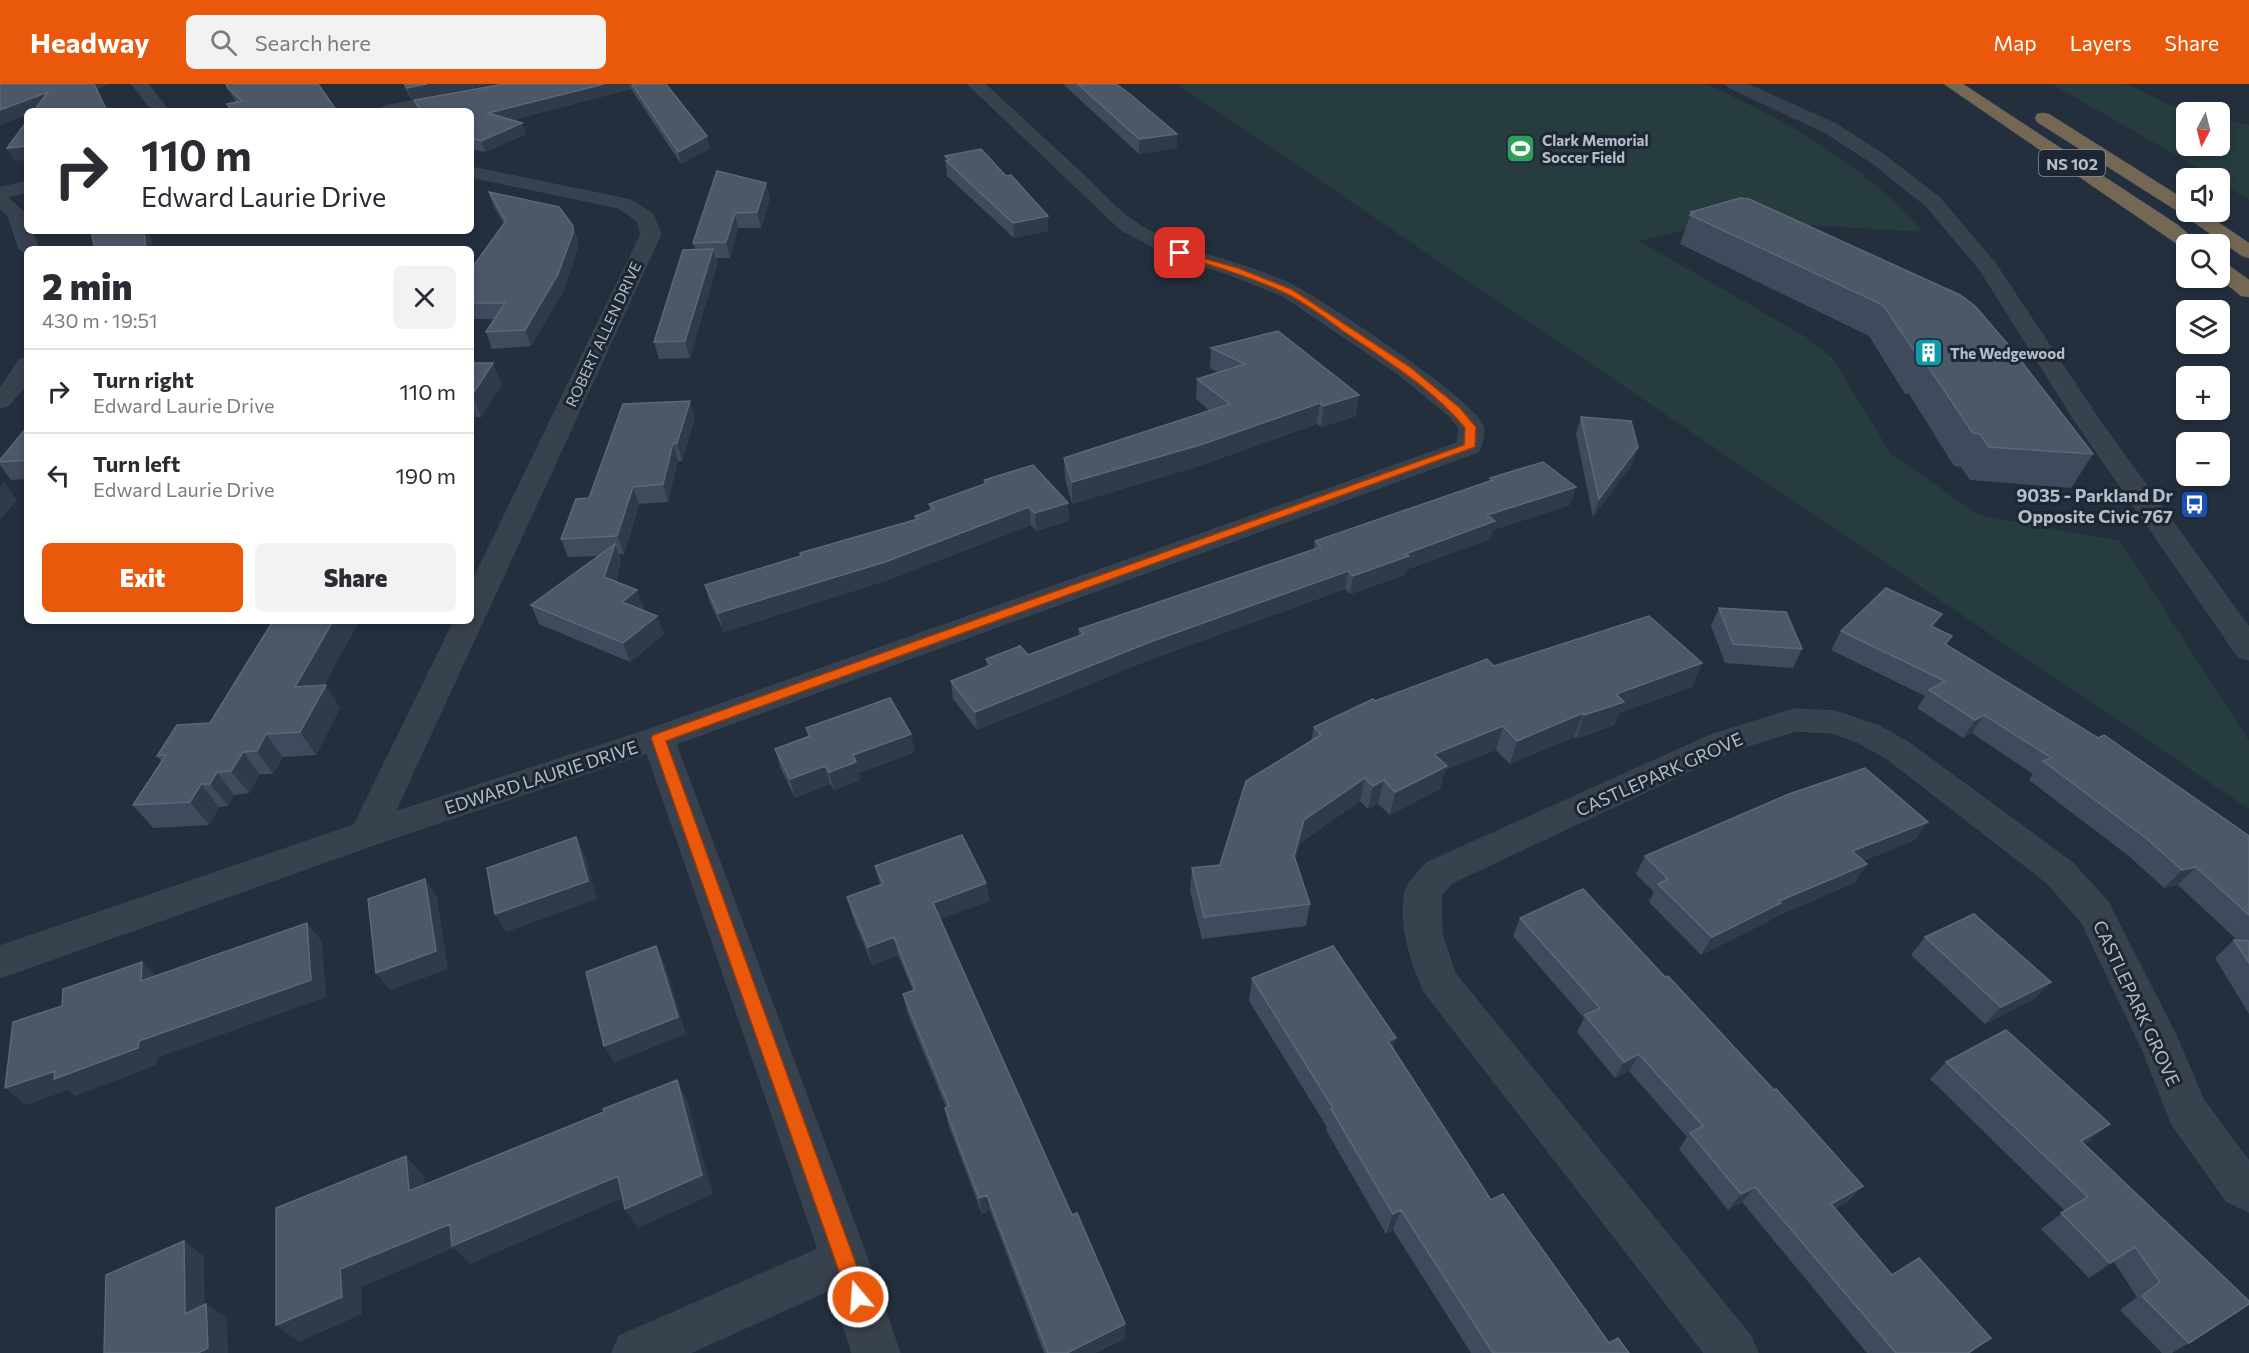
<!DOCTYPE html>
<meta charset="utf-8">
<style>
:root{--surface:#fff;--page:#f2f2f3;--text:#2b2b33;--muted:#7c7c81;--line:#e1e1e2;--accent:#ea580c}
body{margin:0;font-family:Commissioner,sans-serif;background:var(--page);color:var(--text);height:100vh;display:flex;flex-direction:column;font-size:22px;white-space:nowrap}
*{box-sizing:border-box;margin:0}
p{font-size:20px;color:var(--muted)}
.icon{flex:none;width:33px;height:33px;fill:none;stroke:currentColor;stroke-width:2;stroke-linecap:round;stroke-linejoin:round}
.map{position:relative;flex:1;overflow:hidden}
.sheet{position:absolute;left:24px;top:162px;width:450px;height:378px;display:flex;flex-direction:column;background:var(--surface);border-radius:9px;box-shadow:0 3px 9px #0003}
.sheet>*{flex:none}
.hud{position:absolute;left:24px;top:24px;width:450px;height:126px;border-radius:9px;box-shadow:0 3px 9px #0003;background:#fff;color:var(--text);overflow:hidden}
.needle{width:39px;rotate:187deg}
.buttons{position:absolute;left:2176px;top:18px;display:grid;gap:12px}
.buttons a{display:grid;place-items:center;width:54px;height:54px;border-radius:9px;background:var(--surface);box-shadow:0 3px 9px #0003;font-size:30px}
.pin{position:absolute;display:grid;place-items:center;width:51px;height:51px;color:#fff;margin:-26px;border-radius:12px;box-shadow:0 3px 9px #0006}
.me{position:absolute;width:66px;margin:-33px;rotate:342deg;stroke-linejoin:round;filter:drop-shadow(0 0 4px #0008)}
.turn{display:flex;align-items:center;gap:21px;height:126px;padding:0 18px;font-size:27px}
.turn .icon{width:78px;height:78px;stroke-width:2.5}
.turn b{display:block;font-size:42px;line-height:51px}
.round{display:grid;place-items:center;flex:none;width:63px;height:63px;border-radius:9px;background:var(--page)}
.overview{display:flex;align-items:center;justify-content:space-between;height:102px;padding:0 18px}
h1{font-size:36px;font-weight:800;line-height:45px}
.primary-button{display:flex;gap:12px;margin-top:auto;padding:12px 18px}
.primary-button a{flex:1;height:69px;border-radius:9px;background:var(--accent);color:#fff;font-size:24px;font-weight:800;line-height:69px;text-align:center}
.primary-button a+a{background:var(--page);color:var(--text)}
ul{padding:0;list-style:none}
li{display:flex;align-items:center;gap:18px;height:84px;padding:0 18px;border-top:2px solid var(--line)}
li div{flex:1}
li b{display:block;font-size:22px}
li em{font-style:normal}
header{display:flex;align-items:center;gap:36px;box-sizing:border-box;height:84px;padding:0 30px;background:var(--accent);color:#fff}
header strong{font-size:28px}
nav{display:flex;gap:33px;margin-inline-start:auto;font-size:21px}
.search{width:420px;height:54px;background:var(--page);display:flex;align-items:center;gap:15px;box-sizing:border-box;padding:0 21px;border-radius:9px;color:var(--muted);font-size:22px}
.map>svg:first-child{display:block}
.green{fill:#263c3f}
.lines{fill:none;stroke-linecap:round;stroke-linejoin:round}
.minor-casing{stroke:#414a57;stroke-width:1}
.tertiary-casing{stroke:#414a57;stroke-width:1}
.motorway-casing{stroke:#434c59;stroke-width:1}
.minor{fill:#38414e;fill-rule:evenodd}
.tertiary{fill:#38414e;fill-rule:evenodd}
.motorway{fill:#746855;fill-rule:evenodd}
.wall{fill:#3f4b5c}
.shaded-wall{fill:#2f3b4b}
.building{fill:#4b5868;stroke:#5c6777;stroke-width:1.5}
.route{fill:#ea580c;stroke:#983908;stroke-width:1.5}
.labels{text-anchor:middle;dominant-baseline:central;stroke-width:6;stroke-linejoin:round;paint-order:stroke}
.far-poi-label{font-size:15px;font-weight:bold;fill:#b4bcc9;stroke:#1d2633;text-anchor:start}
.far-street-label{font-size:15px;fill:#b4bcc9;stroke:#1d2633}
.shield{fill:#1d2633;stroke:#878f9c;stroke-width:1.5}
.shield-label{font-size:16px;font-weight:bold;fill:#b4bcc9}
.poi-label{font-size:18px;font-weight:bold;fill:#b4bcc9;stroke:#1d2633;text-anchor:end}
.street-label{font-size:18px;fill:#b4bcc9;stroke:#1d2633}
</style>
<header>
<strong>Headway</strong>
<div class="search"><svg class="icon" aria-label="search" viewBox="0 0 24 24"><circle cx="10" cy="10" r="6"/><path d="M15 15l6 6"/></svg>Search here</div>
<nav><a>Map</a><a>Layers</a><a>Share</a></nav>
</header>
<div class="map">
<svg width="2249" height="1269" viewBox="0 0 2249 1269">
<rect width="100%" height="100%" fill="#242f3e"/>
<path class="green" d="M1177,0H1706C1788,37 1863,79 1923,148L1726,136L1639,157L1806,253L1833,275L1891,370L1979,431L2120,457L2249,657V725Z
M2052,0H2127L2169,21L2198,28H2187V62H2220V34L2249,41V116L2220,98V94H2215Z"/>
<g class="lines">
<defs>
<path id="minor" d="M132,0H148L169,27H153Z
M504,0H536L528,5L410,27H377L385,22Z
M968,0H985C1019,32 1054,63 1088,95C1103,109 1118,127 1135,138C1184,172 1247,176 1298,204C1329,221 1474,316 1483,342C1485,349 1482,362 1478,368L676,660L868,1176L900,1269H852L832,1205L690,1269H612L619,1252L818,1165L647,669L379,759L0,894V862L354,741L454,537H471V500L641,150L637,137L619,124L471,93V83L631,116L653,130L661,150L395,728L647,646L1457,359L1459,344L1448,331L1398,290L1283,212L1228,190L1173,173L1121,146Z
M27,98V108L7,113L26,130L27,147H32L39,165H27V170L19,165L8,132L0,125V104Z
M27,274V300L8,322L0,324V304L19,276Z
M1795,625L1835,627L1879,642L1908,658L2073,779L2108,818L2176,951L2203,1015L2249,1077V1128L2226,1117L2172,1041L2143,967L2082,839L2047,799L1886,674L1857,658L1832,649L1796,647L1735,666L1452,799L1441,812L1442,850L1455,889L1751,1252L1758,1269H1704L1425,909C1411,879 1399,843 1405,809C1407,798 1419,788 1426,779L1713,650Z"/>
<path id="tertiary" d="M1726,0H1747L1836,40L1883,70L1940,114L1995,179L2098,334L2249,543V576L2238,573L2075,337L1980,186L1926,122L1871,78L1824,48L1728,3Z"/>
<path id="motorway" d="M1944,0H1963L2178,141L2200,160H2187V165L2183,164Z
M2043,29L2049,30L2187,117V128H2203L2249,159V174L2242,172L2182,130L2037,38L2035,34L2037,30Z
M2220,178L2227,180L2249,196V213L2241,212L2219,194Z"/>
</defs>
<use href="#minor" class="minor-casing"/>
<use href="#tertiary" class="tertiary-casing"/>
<use href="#motorway" class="motorway-casing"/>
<use href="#minor" class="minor"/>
<use href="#tertiary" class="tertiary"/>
<use href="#motorway" class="motorway"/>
</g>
<path class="wall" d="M225,0H318L337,27H231L227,20L236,18Z
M403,0H492L411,15Z
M504,0H666L710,64L681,80L631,5L512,36L522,39L526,50L485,68L471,65V27H418L414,16Z
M1063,0H1116L1177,64L1139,70Z
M945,72L1048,147L1014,154L947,92Z
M717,87L770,114L761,144H738L730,174H716L717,181L690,274L659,275L654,258L695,166L693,159Z
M489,108L573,142L578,157V164L564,206L531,262L492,265L486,248L494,235H471V185L504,140L494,123Z
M1740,114L2093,370L2071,404L1970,396L1961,383L1954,382L1909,310H1905L1869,252L1680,160L1691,128Z
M1211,264L1356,332L1321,343L1317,340L1202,381L1072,420L1065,395L1064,374L1210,327L1196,315L1197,295L1218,288L1210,284Z
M471,279L502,300L481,333H477L471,342Z
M1581,333L1638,363L1632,380L1593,433L1576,350Z
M695,334L682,377H678L668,418L639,420L624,470H619L621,478L616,497L644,524L642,526L664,550L630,578L539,540L531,521L599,472L568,473L561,455L589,414Z
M27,343V395L11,396L0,381V376Z
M1490,394L1570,421L1493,446L1490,455L1406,486L1405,491L1350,510L1345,505L1149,576L977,646L953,615L951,597L987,582L986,575L1028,571L1079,552V545L1314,465L1315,457L1489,397Z
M984,396L1069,437L1036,447L1031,441L888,496L724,548L710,519L705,501L801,472L800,469L915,435V432L930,427L929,420L984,400Z
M1719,524L1802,565L1793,584L1725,579L1711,542Z
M273,537H359L324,601L340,624L316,671L283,673L273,690H260L249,709L234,711L228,722L219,723L209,741L153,744L133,721L161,677L157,672L210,639Z
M1934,543L1952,552L1946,561L2249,752V930L2215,874L2234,856H2237L2178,801L2164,804L2130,773L2029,696L2033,690L1972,649L1963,654L1917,624L1925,612L1831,566L1841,547Z
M1702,579L1692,603L1619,629L1614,641L1576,655L1574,653L1510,680L1496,666L1445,686L1440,705L1390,731L1378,720L1368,725L1360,717L1300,759L1295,776L1310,820L1306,842L1202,855L1190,807L1192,784L1220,781L1311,657L1314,643L1375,617L1494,582Z
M806,644L915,668L859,689L860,696L834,706L830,700L795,714L780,683L775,665L808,653Z
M1915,756L1863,777L1867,780L1854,799L1772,834L1769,837L1701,871L1649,818L1654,808L1636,790L1645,772Z
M875,782L986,799L989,817L940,835L1125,1254L1095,1269H1044L990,1126L982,1130L948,1040L945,1024L946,1023L907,928L903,910L913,907L898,871L872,881L852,831L847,813L880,801Z
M1520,834L1863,1102L1847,1118L1835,1124L1892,1191L1991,1254L1970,1269H1867L1742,1118L1728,1126L1679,1065L1687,1053L1629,987L1615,994L1577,948L1584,934L1513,852Z
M1925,853L2051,898L2034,915L1985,940L1911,871Z
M1252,894L1396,954L1393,965L1491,1116L1609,1259L1629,1269H1471L1393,1146L1386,1150L1326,1046L1327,1043L1249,917Z
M1946,978L2090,1056L2084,1060L2249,1217L2189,1259L2172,1269H2162L2120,1226L2137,1213L2114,1178L2089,1194L2041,1145L2065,1127L1930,995Z"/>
<path class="shaded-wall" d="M94,0H110L97,5L108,27H107Z
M427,0H492L411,15L407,4Z
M604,0H629L631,5L492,41L488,29Z
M48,8L38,27H27V31L0,41V26Z
M522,39L526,50L485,68L481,57Z
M1177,50V64L1139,70V55Z
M707,52L710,64L681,80L678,68Z
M27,62V76L15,77L7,64Z
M766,99L770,114L761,144L757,128Z
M735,129L738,144L730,174L726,158Z
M1048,132V147L1014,154L1013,139Z
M573,142L578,157V164L564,206L531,262L525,246Z
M144,147H148L152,156L153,165H146Z
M713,165L717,181L690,274L685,257Z
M493,279L502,300L481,333L472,311Z
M1359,311L1356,332L1321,343L1323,322Z
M690,317L695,334L682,377L677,359Z
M471,318L477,333L471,342Z
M1320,319L1317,340L1202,381L1072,420V398Z
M673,359L678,377L668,418L663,400Z
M1638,363L1632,380L1593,433L1599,415Z
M4,398L17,416L0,436V403Z
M633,403L639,420L624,470L617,452Z
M1576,403L1570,421L1493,446L1490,455L1406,486L1405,491L1350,510L1353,492L1405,470L1487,431Z
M1068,419L1069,437L1036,447L1035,429Z
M1029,423L1031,441L888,496L724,548L718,529Z
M615,460L621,478L611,511L604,493Z
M1348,487L1345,505L1149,576L977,646L975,628L1150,558Z
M637,506L644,524L629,536L622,518Z
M1942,530L1931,548V542Z
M657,532L664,550L630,578L623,559Z
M333,537H359L310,625L295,603Z
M1702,579L1692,603L1619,629L1614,641L1576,655L1584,631L1616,610Z
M326,601L340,624L316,671L300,648Z
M1583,629L1574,653L1510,680L1517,657Z
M1984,631L1972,649L1963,654L1975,636Z
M1503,642L1496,666L1445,686L1440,705L1390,731L1395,708L1434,670Z
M266,650L283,673L273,690L257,667Z
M911,650L915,668L859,689L860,696L834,706L829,688L853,671Z
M243,668L260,690L249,709L231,687Z
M825,682L830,700L795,714L790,695Z
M217,688L234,711L228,722L210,700Z
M1365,694L1360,717L1300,759L1291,795L1294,772L1304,736Z
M1384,696L1378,720L1368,725L1373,702Z
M201,700L219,723L209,741L190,718Z
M1928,738L1915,756L1840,786L1852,767Z
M576,753L585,771L597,815L506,848L495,830Z
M1867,780L1854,799L1772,834L1769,837L1701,871L1712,853L1779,817Z
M2196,783L2178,801L2164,804L2182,786Z
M425,795L437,813L448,885L390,906L376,889Z
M986,799L989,817L936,837L933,819Z
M307,839L322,857L326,913L157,974V981L75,1012L68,1006L26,1021L5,1004L139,957Z
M894,853L898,871L872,881L868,863Z
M656,862L665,880L686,950L614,979L604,962Z
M142,878L160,896L141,897Z
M2051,898L2034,915L1985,940L2001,923Z
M1396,954L1390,976L1388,957Z
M1639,970L1629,987L1615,994L1624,978Z
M677,996L687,1016L713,1110L638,1144L625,1125Z
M2110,1040L2090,1056L2062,1074L2081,1057Z
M406,1072L424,1092L427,1126L409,1107Z
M618,1092L630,1111L470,1180L454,1164L361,1203L362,1230L299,1258L276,1241L340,1185L450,1140Z
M1863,1102L1847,1118L1816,1135L1831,1120Z
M1755,1103L1742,1118L1728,1126L1741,1110Z
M987,1111L990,1126L982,1130L979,1114Z
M1401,1126L1393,1146L1386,1150L1393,1130Z
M184,1157L204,1172L205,1244L185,1230Z
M2135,1163L2114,1178L2089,1194L2110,1179Z
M206,1220L227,1234L228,1269H198Z
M1125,1240V1254L1095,1269H1067Z"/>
<path class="building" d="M0,0H94L107,27H34L48,8L0,26Z
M226,0H318L337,27H232L227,20L242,17L228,4Z
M405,0H427L407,4Z
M504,0H604L488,29L522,39L481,57L471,54V27H421L414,16Z
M632,0H666L707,52L678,68Z
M1078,0H1116L1131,11L1177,50L1139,55Z
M27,37V62L7,64Z
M981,65L1006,92L1011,91L1048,132L1013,139L946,77L950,76L945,72Z
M717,87L766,99L757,128L735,129L726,158L693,159Z
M489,108L559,123L573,142V149L558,190L525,246L486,248L505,219H471V185L506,137Z
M1740,114L1749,115L1960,211L1975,222L2011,264L2093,370L1989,363L1980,350L1973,349L1925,278L1921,277L1883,221L1690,131L1694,129L1691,128Z
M91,147H144L146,165H107V163L95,165Z
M713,165L685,257L654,258L683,166Z
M1278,247L1359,311L1323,322L1320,319L1203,360L1072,398L1064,374L1230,320L1197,295L1245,280L1211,264Z
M471,279H493L472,311H471Z
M690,317L677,359H673L663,400L633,403L617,452L561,455L576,415L589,414L623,320Z
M1581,333L1631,337L1638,363L1599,415Z
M27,343V376L0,378V376Z
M1543,378L1576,403L1487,431L1495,437L1405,470L1409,472L1353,492L1348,487L1150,558L975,628L951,597L991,581L986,575L1020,562L1028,571L1084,550L1079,545L1321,463L1315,457L1493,396L1490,394Z
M1033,381L1068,419L1035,429L1029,423L885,478L718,529L705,501L801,472L800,469L918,435L915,432L934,425L929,420L987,399L984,396Z
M615,460L604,493L637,506L622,518L657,532L623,559L531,521Z
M1886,504L1942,530L1931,542L1952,552L1945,560L2098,654L2104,651L2249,752V831L2196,783L2182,786L2147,755L2043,677L2052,674L1984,631L1975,636L1929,606L1945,597L1841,547Z
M1719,524L1786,528L1802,565L1733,560Z
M1649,532L1702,579L1616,610L1624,618L1584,631L1583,629L1517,657L1503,642L1434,670L1447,682L1395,708L1384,696L1373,702L1365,694L1304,736L1294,772L1310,820L1204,833L1192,784L1220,781L1246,697L1321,651L1314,643L1373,615L1375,617L1487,575L1494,582Z
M273,537H333L295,603L326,601L300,648L266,650L257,667L243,668L231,687L217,688L210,700H201L190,718L133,721L166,671L157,672L177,641L210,639Z
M890,614L911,650L853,671L856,678L829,688L825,682L790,695L775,665L810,652L806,644Z
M1865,684L1928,738L1852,767L1867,780L1779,817L1781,819L1712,853L1658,800L1668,795L1645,772L1789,710Z
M962,751L986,799L933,819L1072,1131L1077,1129L1125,1240L1067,1269H1048L987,1111L979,1114L945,1024L949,1022L903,910L915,906L894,853L868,863L847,813L883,800L875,782Z
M576,753L588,797L495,830L487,784Z
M425,795L436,867L376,889L368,815Z
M1583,805L1665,893L1668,892L1774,1006L1776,1005L1863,1102L1831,1120L1892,1191L1919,1174L1991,1254L1968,1269H1896L1755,1103L1741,1110L1690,1049L1703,1042L1639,970L1624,978L1585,931L1600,924L1520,834Z
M1974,830L2051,898L2001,923L1925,853Z
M307,839L311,896L139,957L138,964L54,995L55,987L5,1004L13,938L62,922L63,905L142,878L141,897Z
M2234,856L2249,857V879Z
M656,862L678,933L604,962L586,888Z
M1333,862L1396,954L1388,957L1491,1116L1503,1110L1609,1259L1618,1254L1629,1269H1493L1401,1126L1393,1130L1331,1025L1333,1024L1252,894Z
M2006,946L2110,1040L2081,1057L2249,1217V1220L2189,1259L2142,1212L2160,1198L2135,1163L2110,1179L2061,1129L2088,1113L1946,978Z
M677,996L702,1091L625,1125L618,1092L452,1162L450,1140L340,1185L342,1213L276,1241V1124L406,1072L409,1107L604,1028L603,1025Z
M184,1157L185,1230L206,1220L208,1264L198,1269H104L106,1191Z"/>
<path class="route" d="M1177,167L1238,184L1293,206L1410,283L1460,324L1476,343L1475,363L666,657L868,1213L865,1220L858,1223L850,1220L848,1213L651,654L653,651L1464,361L1465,344C1432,304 1386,276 1343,247C1325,234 1306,219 1285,209C1251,193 1214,182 1177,171Z"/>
<defs>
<symbol id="stadium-square" viewBox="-11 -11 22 22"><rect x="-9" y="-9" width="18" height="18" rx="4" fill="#2e9e5b" stroke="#1d2633"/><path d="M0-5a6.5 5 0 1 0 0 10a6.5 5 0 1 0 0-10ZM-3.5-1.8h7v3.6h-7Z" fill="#fff"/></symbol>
<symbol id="building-square" viewBox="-11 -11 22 22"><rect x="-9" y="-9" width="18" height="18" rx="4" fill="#0f9aa8" stroke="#1d2633"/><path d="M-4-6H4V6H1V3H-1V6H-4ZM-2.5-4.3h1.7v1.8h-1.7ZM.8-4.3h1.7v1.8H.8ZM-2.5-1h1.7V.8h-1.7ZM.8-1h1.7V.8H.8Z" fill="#fff"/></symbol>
<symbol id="bus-square" viewBox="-11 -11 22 22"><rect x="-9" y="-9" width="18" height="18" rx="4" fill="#1a4fb4" stroke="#1d2633"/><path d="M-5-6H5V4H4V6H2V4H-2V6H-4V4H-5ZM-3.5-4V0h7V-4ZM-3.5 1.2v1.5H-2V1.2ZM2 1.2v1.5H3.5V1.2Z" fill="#fff"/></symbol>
</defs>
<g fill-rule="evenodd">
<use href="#stadium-square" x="1504" y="48" width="33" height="33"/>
<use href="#building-square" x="1912" y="252" width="33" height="33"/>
<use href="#bus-square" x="2178" y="404" width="33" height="33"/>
</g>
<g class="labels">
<g class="far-poi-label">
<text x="1542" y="56">Clark Memorial<tspan x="1542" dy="17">Soccer Field</tspan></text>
<text x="1950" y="269">The Wedgewood</text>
</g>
<g class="far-street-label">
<text transform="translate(603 250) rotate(-65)">ROBERT ALLEN DRIVE</text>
</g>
<rect class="shield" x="2039" y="66" width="66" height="26" rx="4.5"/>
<g class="shield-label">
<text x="2072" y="79">NS 102</text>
</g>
<g class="poi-label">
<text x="2173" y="411">9035 - Parkland Dr<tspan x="2173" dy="21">Opposite Civic 767</tspan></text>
</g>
<g class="street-label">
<text transform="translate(1659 690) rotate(-24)">CASTLEPARK GROVE</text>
<text transform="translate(541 693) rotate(-18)">EDWARD LAURIE DRIVE</text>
<text transform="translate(2137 919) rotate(65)">CASTLEPARK GROVE</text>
</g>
</g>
</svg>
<div class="buttons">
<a><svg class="needle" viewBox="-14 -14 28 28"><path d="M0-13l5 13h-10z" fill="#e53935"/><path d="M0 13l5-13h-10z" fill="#7c7c81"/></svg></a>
<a><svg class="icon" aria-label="sound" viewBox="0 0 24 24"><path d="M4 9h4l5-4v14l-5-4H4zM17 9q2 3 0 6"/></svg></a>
<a><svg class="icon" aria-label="search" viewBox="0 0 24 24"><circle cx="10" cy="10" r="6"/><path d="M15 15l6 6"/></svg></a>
<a><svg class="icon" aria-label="layers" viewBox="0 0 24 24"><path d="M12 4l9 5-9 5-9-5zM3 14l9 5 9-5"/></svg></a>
<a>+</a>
<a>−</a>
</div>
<div class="pin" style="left:1180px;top:169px;background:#d93025"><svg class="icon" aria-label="arrive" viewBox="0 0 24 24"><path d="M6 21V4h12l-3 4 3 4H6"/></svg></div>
<svg class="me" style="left:858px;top:1213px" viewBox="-20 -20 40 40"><circle r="17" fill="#ea580c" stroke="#fff" stroke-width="3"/><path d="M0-11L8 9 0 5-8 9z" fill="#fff"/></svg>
<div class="hud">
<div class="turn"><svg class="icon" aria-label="right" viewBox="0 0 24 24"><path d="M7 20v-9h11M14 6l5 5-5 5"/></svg><div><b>110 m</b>Edward Laurie Drive</div></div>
</div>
<section class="sheet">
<div class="overview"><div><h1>2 min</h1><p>430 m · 19:51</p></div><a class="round"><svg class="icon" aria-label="close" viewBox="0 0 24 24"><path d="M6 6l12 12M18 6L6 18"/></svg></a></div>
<ul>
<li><svg class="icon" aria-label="right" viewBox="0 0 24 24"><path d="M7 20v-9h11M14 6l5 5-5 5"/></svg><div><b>Turn right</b><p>Edward Laurie Drive</p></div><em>110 m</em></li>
<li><svg class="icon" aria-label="left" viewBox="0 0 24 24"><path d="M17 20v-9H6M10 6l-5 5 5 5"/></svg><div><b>Turn left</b><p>Edward Laurie Drive</p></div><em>190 m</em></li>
</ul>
<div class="primary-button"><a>Exit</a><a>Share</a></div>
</section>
</div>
